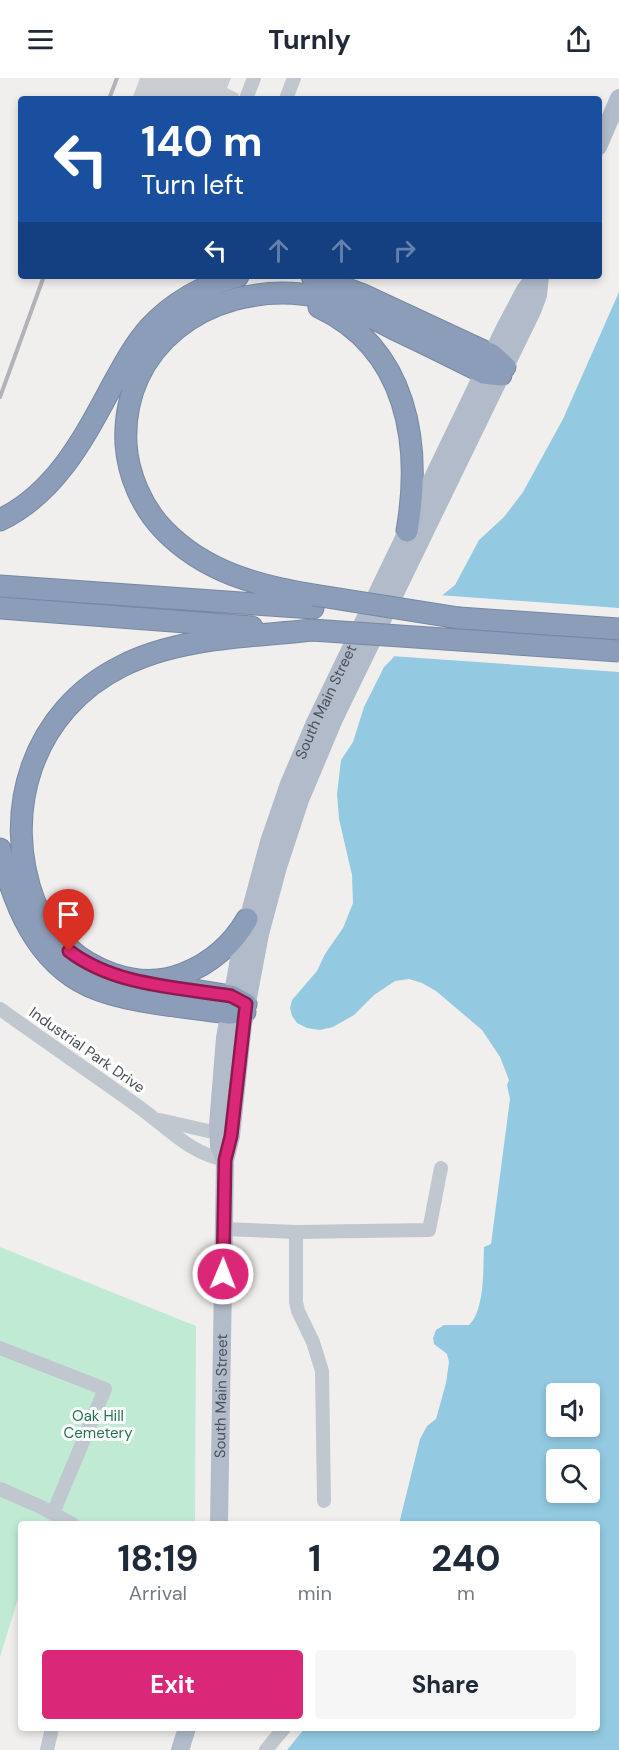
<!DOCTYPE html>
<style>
:root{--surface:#fff;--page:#f6f6f7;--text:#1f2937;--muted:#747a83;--accent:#db2777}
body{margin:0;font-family:"DM Sans",sans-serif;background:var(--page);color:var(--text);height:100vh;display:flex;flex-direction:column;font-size:22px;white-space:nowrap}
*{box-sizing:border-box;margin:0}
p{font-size:20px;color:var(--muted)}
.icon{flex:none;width:33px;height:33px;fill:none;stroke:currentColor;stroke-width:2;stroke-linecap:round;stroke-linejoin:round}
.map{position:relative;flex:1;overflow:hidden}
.sheet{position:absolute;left:18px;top:1443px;width:582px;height:210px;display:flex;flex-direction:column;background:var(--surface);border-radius:6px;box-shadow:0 3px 9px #0003}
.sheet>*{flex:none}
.top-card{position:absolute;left:18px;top:18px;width:584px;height:183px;border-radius:6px;box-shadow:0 3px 9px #0003;background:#1a4fa0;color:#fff;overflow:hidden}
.buttons{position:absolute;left:546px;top:1305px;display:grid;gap:12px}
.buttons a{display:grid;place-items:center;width:54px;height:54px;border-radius:6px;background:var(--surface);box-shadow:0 3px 9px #0003;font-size:30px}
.pin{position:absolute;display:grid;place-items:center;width:51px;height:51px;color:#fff;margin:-62px -26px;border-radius:50% 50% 50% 0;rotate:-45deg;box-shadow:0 0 6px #0007}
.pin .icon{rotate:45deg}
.me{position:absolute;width:66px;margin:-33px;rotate:1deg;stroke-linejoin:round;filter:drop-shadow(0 0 4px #0008)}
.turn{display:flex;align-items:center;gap:21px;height:126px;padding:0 24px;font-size:27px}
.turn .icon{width:78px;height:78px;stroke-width:2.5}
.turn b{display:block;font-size:42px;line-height:51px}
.lanes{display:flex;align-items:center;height:57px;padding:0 24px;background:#0003;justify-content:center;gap:30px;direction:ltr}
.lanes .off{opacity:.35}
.eta{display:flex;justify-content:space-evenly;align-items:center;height:102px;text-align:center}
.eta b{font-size:36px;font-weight:700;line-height:42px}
.action{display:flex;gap:12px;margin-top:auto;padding:12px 24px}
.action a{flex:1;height:69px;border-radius:6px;background:var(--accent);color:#fff;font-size:24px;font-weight:700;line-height:69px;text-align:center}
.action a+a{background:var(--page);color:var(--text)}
header{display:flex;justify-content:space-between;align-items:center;height:78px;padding:0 24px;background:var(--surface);font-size:27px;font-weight:700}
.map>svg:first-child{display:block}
.green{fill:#c1ead5}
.water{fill:#93cae2;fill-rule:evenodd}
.pier{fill:#f1efee}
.building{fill:#cccdd2}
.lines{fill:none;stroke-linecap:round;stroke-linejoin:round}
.highway-casing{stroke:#7788a3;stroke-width:23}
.minor{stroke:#c1c7cf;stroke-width:14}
.major{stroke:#b1bbca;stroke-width:18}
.highway{stroke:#8b9db8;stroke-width:21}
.rail{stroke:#b1b3b8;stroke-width:4}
.highway-bridge-casing{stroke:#7788a3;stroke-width:23;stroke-linecap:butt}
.highway-bridge{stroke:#8b9db8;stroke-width:21}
.route-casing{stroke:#8e194d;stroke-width:15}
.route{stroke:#db2777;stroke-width:10}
.labels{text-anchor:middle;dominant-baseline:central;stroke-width:6;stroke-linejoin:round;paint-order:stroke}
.street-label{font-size:15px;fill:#495059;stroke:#fff}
.park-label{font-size:15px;fill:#217351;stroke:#fff}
</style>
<header><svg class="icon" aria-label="menu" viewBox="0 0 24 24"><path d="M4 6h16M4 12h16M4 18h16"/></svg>Turnly<svg class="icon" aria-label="share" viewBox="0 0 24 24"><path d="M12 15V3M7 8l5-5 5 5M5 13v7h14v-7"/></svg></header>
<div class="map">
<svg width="619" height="1672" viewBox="0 0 619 1672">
<rect width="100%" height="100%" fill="#f1efee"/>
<path class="green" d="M0,1169L196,1248L195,1446H21V1511L0,1579Z"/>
<path class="water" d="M619,214V1672H287L305,1650H597V1446H399L420,1361L427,1348L436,1341L446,1305L449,1284L447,1276L434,1266L433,1260L436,1252L444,1247H469C485,1232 483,1190 484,1169L491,1166L510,1021L507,1007L509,1002L500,979L482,952L436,913L422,905L409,901L395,903L374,917L354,937L333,949L320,952L307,950L297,945L292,938L290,930L292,922L317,893L325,876L343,850L353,825L352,797L339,741L337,716L341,682L353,664L364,629L384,589L392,581L417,544L440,519L455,507L479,462L504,439L523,414L563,341ZM556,1316H590V1348H556ZM556,1382H590V1414H556Z"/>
<path class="pier" d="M438,517L619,530V594L391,578L415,543Z"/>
<path class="building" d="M140,0H231L227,10L239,16L237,21H132Z"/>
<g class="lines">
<defs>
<path id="highway" d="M312,198L361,216L492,277L505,289
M319,229C408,271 422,366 407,453
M0,442C56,415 84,360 112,308C123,288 134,267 149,250C173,224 204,207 238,198
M0,508L313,530
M314,517C258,508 204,494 163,451C142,429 128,397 126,366C121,267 208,207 301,216C334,219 365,236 394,251C424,265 454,280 484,295L501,297
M0,530L252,549
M459,540L619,551
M0,771C13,824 35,883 89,908C126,925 187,929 229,935L245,934
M247,841C232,867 211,885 183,896C160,905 136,904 113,896C76,884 52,859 35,825C0,733 33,632 122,588C179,559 250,559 312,552
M157,906L231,918L246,926"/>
</defs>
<use href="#highway" class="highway-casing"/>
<path class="minor" d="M246,21L254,0
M286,21L294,0
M0,931C46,964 93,996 139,1029C168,1050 189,1075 225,1082
M160,1042L226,1057
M223,1151L296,1154L429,1152L441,1090
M296,1154V1224L298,1233L313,1264L322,1293L324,1423
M0,1270L105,1311L53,1435
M0,1411L41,1429L72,1446
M47,1672L52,1650
M266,1672L284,1650"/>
<g class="major">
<path d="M598,69L619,20"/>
<path id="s1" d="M225,1082L219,1068L218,1047L225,960L242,864L269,764L289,706L314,647L505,250L525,212L536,198"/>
<path id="s2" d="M219,1446L225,1082L231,1058L243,946L260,856L278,789L300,722L334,641L532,233L538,217L540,198"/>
<path d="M180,1672L187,1650"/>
</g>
<use href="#highway" class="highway"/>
<path class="rail" d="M109,21L117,0
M0,319L44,198"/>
<defs>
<path id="highway-bridge" d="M314,517L459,540
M312,552L619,573"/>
</defs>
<use href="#highway-bridge" class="highway-bridge-casing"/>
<use href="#highway-bridge" class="highway-bridge"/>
</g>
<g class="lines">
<defs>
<path id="route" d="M69,873C115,908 177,909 231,918L246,926L231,1058L225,1082L223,1196"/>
</defs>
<use href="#route" class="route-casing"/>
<use href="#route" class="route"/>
</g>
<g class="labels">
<g class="street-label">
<text stroke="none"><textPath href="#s1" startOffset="476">South Main Street</textPath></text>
<text transform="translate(87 972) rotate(35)">Industrial Park Drive</text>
<text stroke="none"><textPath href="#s2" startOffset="128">South Main Street</textPath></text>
</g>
<g class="park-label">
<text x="98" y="1338">Oak Hill<tspan x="98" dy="17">Cemetery</tspan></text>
</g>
</g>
</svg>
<div class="buttons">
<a><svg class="icon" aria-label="sound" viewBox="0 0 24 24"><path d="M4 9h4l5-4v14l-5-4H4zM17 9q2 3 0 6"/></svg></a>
<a><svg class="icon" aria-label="search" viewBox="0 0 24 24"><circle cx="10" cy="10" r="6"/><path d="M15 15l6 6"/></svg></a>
</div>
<div class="pin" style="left:69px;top:873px;background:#d93025"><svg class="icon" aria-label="arrive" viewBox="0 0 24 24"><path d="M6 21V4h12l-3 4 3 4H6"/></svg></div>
<svg class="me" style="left:223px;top:1196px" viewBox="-20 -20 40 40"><circle r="17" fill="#db2777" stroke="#fff" stroke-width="3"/><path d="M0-11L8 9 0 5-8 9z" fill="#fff"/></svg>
<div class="top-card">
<div class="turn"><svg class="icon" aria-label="left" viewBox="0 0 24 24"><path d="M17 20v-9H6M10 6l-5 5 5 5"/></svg><div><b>140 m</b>Turn left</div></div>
<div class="lanes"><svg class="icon" aria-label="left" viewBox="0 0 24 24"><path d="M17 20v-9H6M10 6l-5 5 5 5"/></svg><svg class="icon off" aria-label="ahead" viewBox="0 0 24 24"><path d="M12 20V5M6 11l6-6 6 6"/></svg><svg class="icon off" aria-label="ahead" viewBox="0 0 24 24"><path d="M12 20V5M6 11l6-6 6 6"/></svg><svg class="icon off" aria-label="right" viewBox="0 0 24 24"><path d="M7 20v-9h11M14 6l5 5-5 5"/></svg></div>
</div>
<section class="sheet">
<div class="eta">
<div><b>18:19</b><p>Arrival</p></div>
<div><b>1</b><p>min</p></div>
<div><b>240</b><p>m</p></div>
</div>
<div class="action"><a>Exit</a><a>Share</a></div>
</section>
</div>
